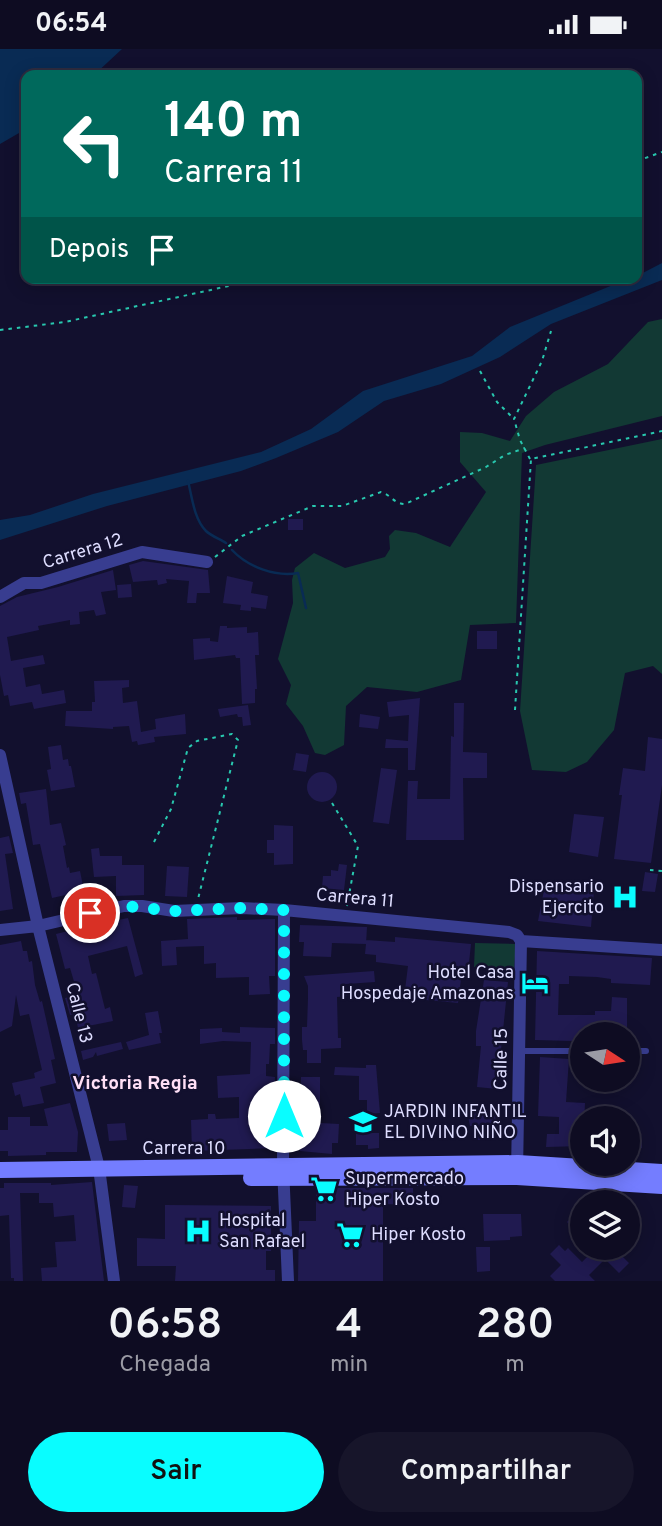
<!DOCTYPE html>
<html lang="pt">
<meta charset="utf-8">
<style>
:root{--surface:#0e0c22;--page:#17152a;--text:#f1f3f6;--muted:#9b9ba5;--line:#2e2c40;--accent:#09fdff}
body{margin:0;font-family:Overpass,sans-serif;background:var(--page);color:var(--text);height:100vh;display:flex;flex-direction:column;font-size:26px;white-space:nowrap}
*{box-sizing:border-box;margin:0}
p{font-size:23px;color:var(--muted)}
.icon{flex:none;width:38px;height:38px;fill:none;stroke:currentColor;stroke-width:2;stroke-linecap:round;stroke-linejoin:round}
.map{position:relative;height:1232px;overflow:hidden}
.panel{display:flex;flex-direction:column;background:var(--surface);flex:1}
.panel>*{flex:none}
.top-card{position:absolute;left:21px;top:21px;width:621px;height:214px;border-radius:14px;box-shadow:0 4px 18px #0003,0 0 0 2px var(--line);background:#00695c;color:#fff;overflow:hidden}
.needle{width:46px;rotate:102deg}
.buttons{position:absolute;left:570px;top:973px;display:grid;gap:14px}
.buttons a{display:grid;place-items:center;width:70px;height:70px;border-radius:50%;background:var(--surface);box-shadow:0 4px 18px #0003,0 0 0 2px var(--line);font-size:35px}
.pin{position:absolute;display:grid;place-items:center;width:60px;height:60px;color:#fff;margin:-30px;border:4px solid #fff;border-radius:50%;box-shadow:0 2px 7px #0007}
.me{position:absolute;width:77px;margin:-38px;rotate:0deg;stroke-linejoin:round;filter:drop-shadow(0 0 5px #0008)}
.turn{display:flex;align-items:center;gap:24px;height:147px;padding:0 28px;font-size:32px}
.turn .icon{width:91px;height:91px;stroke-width:2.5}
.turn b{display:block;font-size:49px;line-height:60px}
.then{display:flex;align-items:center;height:66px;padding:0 28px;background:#0003;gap:14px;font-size:26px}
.eta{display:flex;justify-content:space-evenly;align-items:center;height:119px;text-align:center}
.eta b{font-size:42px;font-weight:600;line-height:49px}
.button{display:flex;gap:14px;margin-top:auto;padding:14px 28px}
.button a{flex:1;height:80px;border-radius:42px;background:var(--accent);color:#111;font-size:28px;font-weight:600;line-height:80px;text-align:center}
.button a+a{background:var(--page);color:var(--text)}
.status{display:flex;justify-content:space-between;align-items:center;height:49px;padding:0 35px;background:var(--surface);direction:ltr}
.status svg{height:19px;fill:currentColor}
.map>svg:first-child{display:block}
.green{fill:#123934}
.water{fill:#092b54}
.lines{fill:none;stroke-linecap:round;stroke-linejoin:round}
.stream{stroke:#092b54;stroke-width:2.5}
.building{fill:#201a50}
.path{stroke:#28c8af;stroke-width:2;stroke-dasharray:3.5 5;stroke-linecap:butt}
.service{stroke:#383d90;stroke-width:6}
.minor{stroke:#383d90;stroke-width:12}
.secondary{stroke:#747dff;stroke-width:16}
.route{stroke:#09fdff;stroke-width:12;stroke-dasharray:0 21.6}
.labels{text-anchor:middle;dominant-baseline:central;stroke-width:5;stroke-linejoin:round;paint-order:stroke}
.street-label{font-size:18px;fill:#deddff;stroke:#12102e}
.poi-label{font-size:18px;fill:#deddff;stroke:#12102e;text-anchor:start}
.neighbourhood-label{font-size:19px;font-weight:bold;fill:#ffdff6;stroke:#12102e}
</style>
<div class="status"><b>06:54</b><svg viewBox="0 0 49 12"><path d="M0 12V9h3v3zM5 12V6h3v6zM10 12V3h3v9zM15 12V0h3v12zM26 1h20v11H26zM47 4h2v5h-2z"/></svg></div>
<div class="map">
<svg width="662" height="1232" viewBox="0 0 662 1232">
<rect width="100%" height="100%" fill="#12102e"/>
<path class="green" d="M662,270V367L545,396L522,404L516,574L470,576L461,631L417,643L367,638L346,657L344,696L325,706L315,704L303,677L286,655L291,636L278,610L293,554L292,531L295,519L314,504L345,519L385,508L390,500L389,487L395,481L416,484L450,498L486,443L460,413V383L482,384L510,392L526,367L554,343L608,315L648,273Z
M662,390V625L653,617L625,624L614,681L587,713L566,723L532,721L520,662L536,416Z
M475,894L516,895L514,920L474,918Z"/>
<path class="water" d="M0,0H122L94,26H26V80L0,95Z
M662,214V231L551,275L500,308L441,335L384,352L338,383L276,409L241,422L107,457L0,491V471L30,466L93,445L261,403L311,380L363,342L472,307L510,278L630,229H637V227Z"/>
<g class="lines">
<path class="stream" d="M188,432C192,448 194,470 206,482C211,487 220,490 226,494
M232,501C248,518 275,528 298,524L306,559"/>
</g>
<path class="building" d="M288,470H303V481H288Z
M143,512L208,521L210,544H197L196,554H187L189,532L166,530L167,534L158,536L157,531L133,533L129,516Z
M113,521L116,541L101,543L106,565L96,567L94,561L79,563L80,575L70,576V571L38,577L39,581L7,588L11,612L43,606L45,615L23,619L26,638L40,635L42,645L64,641L66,654L34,660L32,653L10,657L8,646L4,647L0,626V557L17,548L58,538Z
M227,527L253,533L251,544L268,547L266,560L251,558V562L240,561L241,556L223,554Z
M131,535L132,548L118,549L117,536Z
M220,577H227V579L247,578V584L258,583L259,606H255L257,640H255V654L242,655L240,609H236L235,606L194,611L193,590L210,589V592L218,593Z
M477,582H497V600H477Z
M129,631V638L122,639L123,654L137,652L141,683L156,680L155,670L185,665L186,685L154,688L155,693L138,696L137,692L132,693L129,677L113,678V680L65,677L66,662H92V653H95L94,632Z
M420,649L415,721H408V699H385L386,690L408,692L409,666L389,668L387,653Z
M454,654H464L463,703L487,704V729H463L464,791H406L408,732H418L417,750H450L451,687L454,688Z
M248,656L251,676L243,677L242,668H238L237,665L220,668L218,660Z
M360,665L380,668L378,680L359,678Z
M648,688L662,690V736L651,814L614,810L622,746H619L623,719L645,722Z
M61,696L63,711L68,710L69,717H71L75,738L51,742L47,721L51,720L48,698Z
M296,704L309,706L306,723L293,721Z
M381,719L397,721L389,775L373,773Z
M307 738a15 15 0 1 1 30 0a15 15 0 1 1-30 0Z
M46,740L50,776L61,774L66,796L63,797L67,819L69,818L70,824L80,822L84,842L52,849L40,795L33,796L26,754L21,755L19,744Z
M574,765L604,768L598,808L569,803Z
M274,776L293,777V815L274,816V804H267V791H274Z
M9,787L13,804L5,805L13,860L0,862V789Z
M99,799L100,807H122V816H144V846L116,847V827L94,828L91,800Z
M339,815L347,816L344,841L322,839L323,827H331V821L338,822Z
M167,817L189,818L187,848L165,847Z
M645,823L658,825L655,843L642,842Z
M545,836L594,841L591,878L538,872Z
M237,868V871L275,870V927H269L270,945L249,946V928L216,929V914L204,915V897L176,898L177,916L162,917L161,892L188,890L187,870Z
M128,869L143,925L135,928L127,897L88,907L92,925L96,924L105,960L110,958L113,972L78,979L75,965L70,966L65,949L78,946L70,919L65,920L56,885L108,872V873Z
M300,876L367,878L366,895V891L395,893V888L471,895L468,923L462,922L458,954L404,949L408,917L376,913V906L365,905L366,895L332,894L331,908L303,907L304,893H299Z
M21,892L23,902H27L29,913L32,912L35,936L40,953L42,952L55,1010L51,1011L56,1034L40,1038L44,1054L23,1058L20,1045L15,1047L12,1034L35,1029L34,1024L42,1021L29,965L20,967L16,946L12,977L0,983V896Z
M537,902L652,909L650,936L611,934V930L597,928L569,927V935H559L558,966H595V962H611L612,948L627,949V985H583V995H572V992L535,991Z
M374,922L375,933L346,935L347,947L337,948L338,989H341V999L321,1000V1014H307V1001H303L302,991V978H307L308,949V937L304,927Z
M484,931L508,933L497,1040L477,1038L481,997H476V982Z
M158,962L162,984H159L161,994L129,1001L126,993L149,986L145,964Z
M240,978L275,979V995H270L269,1015H266V1027L275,1028L274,1065L258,1066L259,1081L272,1080L273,1099L192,1102L191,1071L208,1070V1065H215L216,1070L239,1069V1048L218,1049L217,1027L250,1025L251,993L223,992L200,995V980L222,979V983L240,984Z
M121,993L123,1000L97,1007L96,1003L93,1008L83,1011L81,1002Z
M540,1008L569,1010L566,1053L585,1054L583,1097L546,1098L547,1085H559V1068L538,1067Z
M366,1016H376L380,1064L367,1065V1051H359V1027L334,1026L335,1018L366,1019Z
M301,1028H320V1074L339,1075L338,1094H332V1105L300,1102L303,1060H300Z
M70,1054L78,1083L77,1103H46V1106L8,1107V1102H0V1081H8V1068H30V1077H48L44,1060Z
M495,1061L496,1074L490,1075V1091H476V1077H470L467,1063Z
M356,1072H363V1084H379V1099L368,1100V1096H356Z
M125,1074L127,1091L109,1092L107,1075Z
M629,1080H638V1091H642V1099H628Z
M92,1133L104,1232H42L41,1219L57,1218L55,1193L76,1192L74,1166L54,1168L53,1154H39V1144H20L23,1232H14V1229H11L9,1166L0,1167V1139H4V1134H51V1136Z
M124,1136L138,1137L135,1159L122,1158Z
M316,1139H413V1156L383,1155V1232H298L299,1172H316Z
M165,1156L271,1157V1202H266V1221H275V1232H175L176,1217H137V1189L165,1190Z
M583,1157V1189L567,1173Z
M483,1165H521L522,1187L510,1188V1191L484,1192Z
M559,1196L565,1202L568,1199L582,1213L596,1199H614L629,1214L619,1224L605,1210L589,1226L595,1232H555L550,1227L561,1216L550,1205Z
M476,1198H490V1222L477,1223Z"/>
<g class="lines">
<path class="path" d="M637,112L662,103
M0,281L65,273L265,229
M480,322L497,353L513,369
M530,410L520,391L514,370L542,312L551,282
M215,508L242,487L313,457H342L381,443C390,445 394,455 405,455L486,418L505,406L525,399
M515,661L531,410L662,382
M332,754L358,797L347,857
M154,793L171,760L188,699L197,692L232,685L238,691L198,850
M650,821L662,822"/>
<path class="service" d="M520,1002H583
M628,1002H646"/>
<path class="minor" d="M0,548L24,534H41L142,503L207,513
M0,706L38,877L99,1119L114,1232
M284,861L283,1118L288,1232
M0,881L38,877L124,857H142L174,862L242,859L284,861L509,883L517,886L521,892L662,901
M517,1123L521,892"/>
<path class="secondary" d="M0,1121L518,1114L662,1123
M251,1129L517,1128L662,1137"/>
</g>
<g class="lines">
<path class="route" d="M90,864L124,857L174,862L242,859L284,861V1067"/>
</g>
<defs>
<symbol id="hospital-bare" viewBox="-9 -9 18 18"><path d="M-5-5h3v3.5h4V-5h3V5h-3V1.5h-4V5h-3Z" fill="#09fdff" stroke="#12102e" stroke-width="2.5" paint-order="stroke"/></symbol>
<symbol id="hotel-bare" viewBox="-9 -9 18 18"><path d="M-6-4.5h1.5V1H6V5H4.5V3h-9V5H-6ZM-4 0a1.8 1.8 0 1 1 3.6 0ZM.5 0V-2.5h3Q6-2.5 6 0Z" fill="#09fdff" stroke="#12102e" stroke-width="2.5" paint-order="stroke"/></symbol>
<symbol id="school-bare" viewBox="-9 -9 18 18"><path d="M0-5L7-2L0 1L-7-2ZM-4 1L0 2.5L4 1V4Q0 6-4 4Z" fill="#09fdff" stroke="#12102e" stroke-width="2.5" paint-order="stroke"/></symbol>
<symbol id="supermarket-bare" viewBox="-9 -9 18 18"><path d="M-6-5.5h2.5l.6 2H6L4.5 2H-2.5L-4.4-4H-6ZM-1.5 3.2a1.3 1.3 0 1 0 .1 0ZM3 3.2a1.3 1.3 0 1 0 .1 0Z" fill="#09fdff" stroke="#12102e" stroke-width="2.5" paint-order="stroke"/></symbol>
</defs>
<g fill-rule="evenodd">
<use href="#hospital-bare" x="606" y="829" width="38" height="38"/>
<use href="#hotel-bare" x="516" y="915" width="38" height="38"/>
<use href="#school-bare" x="344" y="1054" width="38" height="38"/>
<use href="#supermarket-bare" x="305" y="1121" width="38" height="38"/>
<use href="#hospital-bare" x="179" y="1163" width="38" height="38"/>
<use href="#supermarket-bare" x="331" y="1167" width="38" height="38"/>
</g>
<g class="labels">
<g class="street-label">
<text transform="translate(83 503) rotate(-17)">Carrera 12</text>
<text transform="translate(355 850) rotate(5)">Carrera 11</text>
<text transform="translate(78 964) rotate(76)">Calle 13</text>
<text transform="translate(502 1010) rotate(-89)">Calle 15</text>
<text x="184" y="1100">Carrera 10</text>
</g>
<g class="poi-label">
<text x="604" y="838" text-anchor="end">Dispensario<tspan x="604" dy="21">Ejercito</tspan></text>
<text x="514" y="924" text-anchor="end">Hotel Casa<tspan x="514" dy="21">Hospedaje Amazonas</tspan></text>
<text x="384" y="1063">JARDIN INFANTIL<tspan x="384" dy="21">EL DIVINO NIÑO</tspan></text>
<text x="345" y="1130">Supermercado<tspan x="345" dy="21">Hiper Kosto</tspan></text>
<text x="219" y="1172">Hospital<tspan x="219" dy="21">San Rafael</tspan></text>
<text x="371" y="1186">Hiper Kosto</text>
</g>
<g class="neighbourhood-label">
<text x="135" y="1035">Victoria Regia</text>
</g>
</g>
</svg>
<div class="buttons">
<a><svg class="needle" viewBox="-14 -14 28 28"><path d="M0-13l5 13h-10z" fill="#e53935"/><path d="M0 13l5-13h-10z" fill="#9b9ba5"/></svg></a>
<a><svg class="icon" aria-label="sound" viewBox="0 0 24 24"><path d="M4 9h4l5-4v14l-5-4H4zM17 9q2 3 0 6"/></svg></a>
<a><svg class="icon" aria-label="layers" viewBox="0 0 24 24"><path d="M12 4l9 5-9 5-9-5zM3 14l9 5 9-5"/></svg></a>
</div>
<div class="pin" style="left:90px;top:864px;background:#d93025"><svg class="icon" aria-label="arrive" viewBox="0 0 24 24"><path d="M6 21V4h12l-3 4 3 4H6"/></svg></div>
<svg class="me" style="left:284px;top:1067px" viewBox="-20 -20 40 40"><circle r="19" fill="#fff"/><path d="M0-13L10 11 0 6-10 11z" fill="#09fdff"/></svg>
<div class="top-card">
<div class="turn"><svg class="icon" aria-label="left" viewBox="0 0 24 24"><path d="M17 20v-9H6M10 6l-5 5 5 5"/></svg><div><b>140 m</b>Carrera 11</div></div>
<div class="then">Depois<svg class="icon" aria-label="arrive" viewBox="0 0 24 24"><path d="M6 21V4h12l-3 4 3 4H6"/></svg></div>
</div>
</div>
<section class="panel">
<div class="eta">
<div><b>06:58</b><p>Chegada</p></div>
<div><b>4</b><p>min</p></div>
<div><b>280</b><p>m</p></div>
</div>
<div class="button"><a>Sair</a><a>Compartilhar</a></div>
</section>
